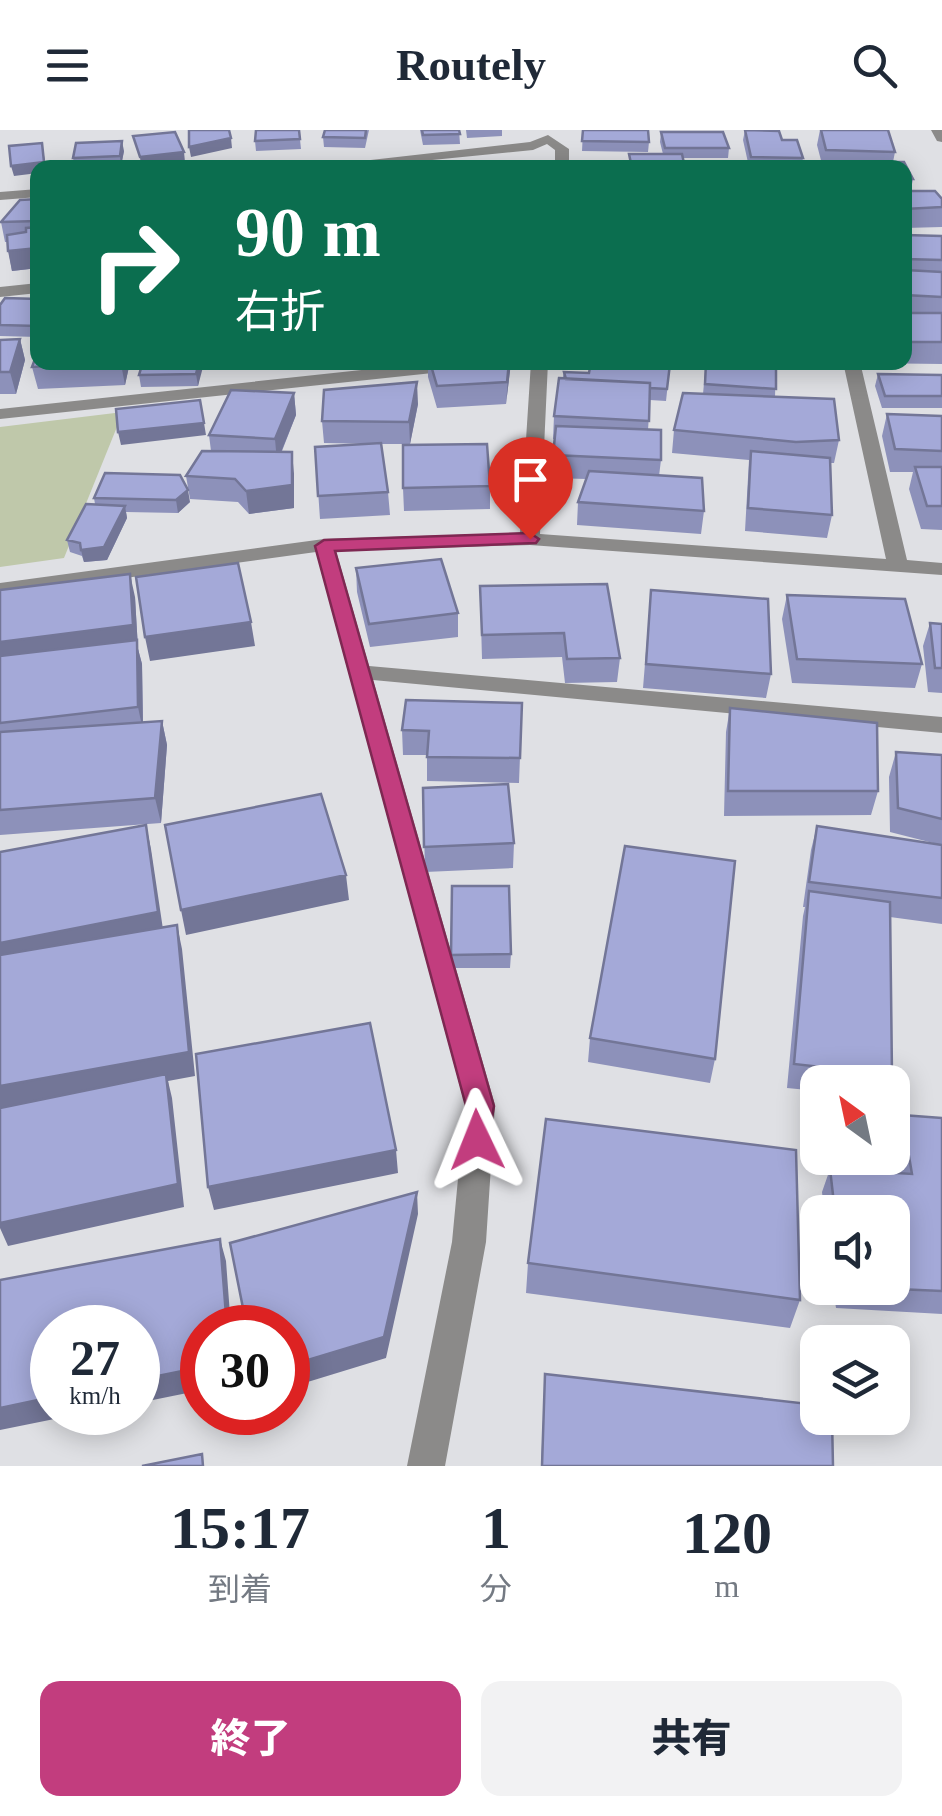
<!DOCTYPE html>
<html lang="ja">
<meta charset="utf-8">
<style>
:root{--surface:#fff;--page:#f2f2f3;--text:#1f2937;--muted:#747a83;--accent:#c23d7e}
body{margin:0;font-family:"Times New Roman","Noto Sans JP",serif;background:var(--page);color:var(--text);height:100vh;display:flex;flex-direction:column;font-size:38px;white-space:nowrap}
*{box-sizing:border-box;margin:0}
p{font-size:32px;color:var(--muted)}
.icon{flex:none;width:55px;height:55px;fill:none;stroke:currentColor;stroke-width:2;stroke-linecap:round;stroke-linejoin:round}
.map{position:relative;height:1336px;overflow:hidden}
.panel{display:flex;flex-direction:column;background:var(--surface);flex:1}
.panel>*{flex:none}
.top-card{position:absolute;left:30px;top:30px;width:882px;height:210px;border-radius:20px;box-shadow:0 5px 25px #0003;background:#0b6e4f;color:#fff;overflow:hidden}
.needle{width:65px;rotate:327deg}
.controls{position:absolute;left:800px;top:935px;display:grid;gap:20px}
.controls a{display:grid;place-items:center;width:110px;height:110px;border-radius:20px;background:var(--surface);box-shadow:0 5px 25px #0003;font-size:50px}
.speed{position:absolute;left:30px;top:1175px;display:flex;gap:20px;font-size:50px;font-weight:700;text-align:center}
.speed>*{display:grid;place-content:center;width:130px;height:130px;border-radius:50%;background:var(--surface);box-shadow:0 5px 25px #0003;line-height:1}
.speed small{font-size:25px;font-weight:400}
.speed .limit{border:15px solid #d22;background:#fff;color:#111}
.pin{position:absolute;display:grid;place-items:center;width:85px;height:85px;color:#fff;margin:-102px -42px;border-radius:50% 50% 50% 0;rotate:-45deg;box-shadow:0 0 10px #0007}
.pin .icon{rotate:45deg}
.me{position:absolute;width:110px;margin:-55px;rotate:358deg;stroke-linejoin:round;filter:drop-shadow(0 0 8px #0008)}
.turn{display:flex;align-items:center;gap:35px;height:210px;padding:0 40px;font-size:45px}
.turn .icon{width:130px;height:130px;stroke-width:2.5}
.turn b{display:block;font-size:70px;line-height:85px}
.eta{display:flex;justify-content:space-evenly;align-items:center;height:170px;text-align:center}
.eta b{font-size:60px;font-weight:800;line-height:70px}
.action{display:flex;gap:20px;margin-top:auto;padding:20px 40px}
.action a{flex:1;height:115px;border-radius:20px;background:var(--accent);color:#fff;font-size:40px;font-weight:800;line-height:115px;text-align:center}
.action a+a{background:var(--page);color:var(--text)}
header{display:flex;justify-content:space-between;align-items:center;height:130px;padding:0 40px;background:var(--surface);font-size:45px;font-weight:800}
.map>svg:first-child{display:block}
.green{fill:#bfc8aa}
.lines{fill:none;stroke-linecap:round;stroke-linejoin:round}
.minor{fill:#8b8a89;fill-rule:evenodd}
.wall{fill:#8d91ba}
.shaded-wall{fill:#737697}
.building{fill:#a4a9d8;stroke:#737697;stroke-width:2.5}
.route{fill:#c23d7e;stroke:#7e2852;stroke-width:2.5}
</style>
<header><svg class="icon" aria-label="menu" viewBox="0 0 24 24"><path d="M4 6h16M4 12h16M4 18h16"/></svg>Routely<svg class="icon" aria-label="search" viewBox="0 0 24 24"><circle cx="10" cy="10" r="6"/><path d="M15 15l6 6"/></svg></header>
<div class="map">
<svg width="942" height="1336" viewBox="0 0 942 1336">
<rect width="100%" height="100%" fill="#dfe0e4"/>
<path class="green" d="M123,282L64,428L0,437V297Z"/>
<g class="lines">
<path class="minor" d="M931,0H942V12L937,11Z
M548,5L569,19V38H555V20L547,14L533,20L352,38H300L530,12Z
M38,59V67L0,70V62Z
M38,153V163L0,167V157Z
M436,232H497L489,237L0,289V279Z
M531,232H548L540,404L886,429L843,232H860L907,430L942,433V445L530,415L336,421L369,536L942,587V603L373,550L495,975L486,1112L445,1336H407L452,1112L465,975L316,422L0,465V453L324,409L520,403Z"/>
</g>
<path class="wall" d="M299,0L301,19L256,21L255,11Z
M369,0L365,18L324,17L323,7Z
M420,0H459L460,14L423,15Z
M466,0H502V6L467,8Z
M583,0L649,12L648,22L582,21Z
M745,0L782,10L803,28L801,38L749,37L743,10Z
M820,0H888L895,22L893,32H904L913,49L911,59H905V38H823L817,15Z
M661,2L729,18L728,28H683L685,38H629V24H663L660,12Z
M124,21L121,36L75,38L73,28Z
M905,61L942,69V97L905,98Z
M38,69V138L12,141L7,112H5L1,92Z
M905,105L942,106V234L863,233L905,232Z
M38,169V207L0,206V175Z
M20,209L25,230L16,264H0V210Z
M38,232H130L125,255L38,259L32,237Z
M139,232H215L214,234H202L198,256L141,257L139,245L142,236H140Z
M428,232H511L506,274L437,278L428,247Z
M706,232H776L775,267L839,310L834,333H830L832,385L827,408L745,401L749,330L672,323L674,300L703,264Z
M670,234L666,271L650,270L648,300L661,330L659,346L704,381L701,404L577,395L578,372L586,349L552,348L555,309H553L554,286L564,242L589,243Z
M878,244L942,245V278H882L875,256Z
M294,263L296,285L282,321L294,344V378L249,384L238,372L190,369L186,346L211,321L209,305Z
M418,274L410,314H381L388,362L390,385L320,389L315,317L375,314L324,313L322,291Z
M887,284L942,286V400L921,399L909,359L913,342H890L882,306Z
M105,343L190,372L178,383L126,382L127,388L107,430L84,432L82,426L70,422L67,410L95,374L94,368Z
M490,356V379L404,381L403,358Z
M356,438L458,483V507L370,517L357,462Z
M480,456L620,528L617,552L565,553L562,527L482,529Z
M0,460L135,467L138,519L142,534L143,592L162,591L167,615L161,693L0,705Z
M651,460L771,544L766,568L643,558Z
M787,465L922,534L915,558L792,553L782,489Z
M930,493L942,494V563L928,562L923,516Z
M522,573L519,653L427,651V625H403L402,600Z
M730,578L878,661L871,685L724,686L726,602Z
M896,622L942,625V794L890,787L892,945L889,952H818V961L787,958L803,786L805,777H803L811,720L817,696L937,714L890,702L889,647Z
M423,658L514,713L513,738L425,742Z
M452,756L511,824L510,838H451Z
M590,908L715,929L710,953L588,932Z
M902,985L942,988V1184L836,1178L833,1158H892V1082H824L822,1062L830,1039L898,1043L893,1009Z
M528,1133L800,1170L790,1198L526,1163Z
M545,1244L833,1336H541Z"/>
<path class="shaded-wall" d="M231,8L232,18L191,27L189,17Z
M122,11L124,21L121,36L120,26Z
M42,13L46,38H38V43L14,46L11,36Z
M184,22L185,32L141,37L140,27Z
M38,118V138L12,141L8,121Z
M20,209L25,230L16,264L10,242Z
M121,232H130L125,255L121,234Z
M199,232H202L203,237L198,256L196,244Z
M509,232H511L510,241L506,274Z
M417,252L418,274L410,314L409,292Z
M294,263L296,285L277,332L275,309Z
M204,293L206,305L121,315L118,302Z
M292,322L294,344V378L249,384L246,361Z
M188,360L190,372L178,383L176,370Z
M125,376L127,388L107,430L84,432L81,420Z
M130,444L135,467L138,519L142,534L143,601L138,577L0,537V512Z
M251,492L255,516L150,531L145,507Z
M162,591L167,615L161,693L155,668Z
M146,695L151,719L164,806L0,839V813Z
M346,745L349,770L186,805L181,780Z
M177,795L182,819L195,946L168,951L172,968L184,1077L8,1116L0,1098V956Z
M396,1020L398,1043L214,1080L208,1057Z
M417,1062L418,1084L386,1228L288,1258V1236Z
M220,1109L226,1131L231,1198H227Z
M202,1237V1260L138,1273V1250Z
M52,1267V1282H89L0,1300V1278Z"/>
<path class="building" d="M189,0H229L231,8L189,17Z
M256,0H299L300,9L255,11Z
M325,0H366L365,8L323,7Z
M422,0H459L460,4L423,5Z
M583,0H648L649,12L582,11Z
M745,0L779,1L782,10H797L803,28L751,27Z
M821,0H888L895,22L826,20Z
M175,2L184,22L140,27L133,6Z
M661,2H723L729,18H665Z
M122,11L120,26L73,28L76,13Z
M42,13L44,32L11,36L9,16Z
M629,24H682L685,38H632Z
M854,32H904L913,49H905V38H857Z
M362,33L364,38L287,37Z
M462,35L525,36V38H462Z
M905,61H935L942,69V77L905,79Z
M38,69V91L1,92L20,70Z
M38,97V118L8,121L7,105L26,102V98Z
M905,105L942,106V130L905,129Z
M905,140L942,142V167L905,165Z
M5,168L38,169V196L0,195V175Z
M905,183H942V212H905Z
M20,209L10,242H0V210Z
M38,221V232H121L32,237Z
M143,232H199L196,244L139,245Z
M430,232H509L507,252L437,256Z
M591,232L670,234L667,259L650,258V253L566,249L564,242L589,243Z
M706,232H776V259L705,254Z
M878,244L942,245V266H885Z
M559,248L650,253L649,291L554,286Z
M417,252L409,292L322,291L324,260Z
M231,260L294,263L275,309L209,305Z
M683,263L834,269L839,310L796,312L674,300Z
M200,270L204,293L118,302L116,279Z
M887,284L942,286V321L895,319Z
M556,296L661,300V330L553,325Z
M381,313L388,362L318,366L315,317Z
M487,314L490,356L403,358V315Z
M202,321L292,322V355L246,361L235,349L186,346Z
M751,321L830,328L832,385L748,378Z
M915,337H942V376H927Z
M589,341L702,348L704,381L578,372Z
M105,343L180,345L188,360L176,370L94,368Z
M86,374L125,376L104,417L81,420L80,413L67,410Z
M441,429L458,483L369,494L356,438Z
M238,433L251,492L145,507L136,447Z
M130,444L133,495L0,512V460Z
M607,454L620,528L567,529L564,503L482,505L480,456Z
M651,460L768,469L771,544L646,534Z
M787,465L905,469L922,534L797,529Z
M930,493L942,494V538H935Z
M137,510L138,577L0,593V526Z
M406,570L522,573L520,628L427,627L429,601L402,600Z
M730,578L877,593L878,661H728Z
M162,591L155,668L0,680V602Z
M896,622L942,625V689L898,678Z
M508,654L514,713L424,717L423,658Z
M321,664L346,745L181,780L165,695Z
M146,695L158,782L0,813V722Z
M817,696L942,715V768L809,752Z
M625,716L735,731L715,929L590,908Z
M452,756H509L511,824L451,825Z
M809,761L890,772L892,945L794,934Z
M177,795L189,922L0,956V825Z
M370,893L396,1020L208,1057L196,924Z
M166,944L178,1054L0,1093V978Z
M902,985L942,988V1161L874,1158H892V1082H835L830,1039L912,1044Z
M546,989L796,1020L800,1170L528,1133Z
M417,1062L384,1207L288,1236V1198H247L230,1113Z
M220,1109L227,1198H202V1237L138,1250V1198H52V1267L0,1278V1150Z
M545,1244L818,1275V1288H832L833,1336H542Z
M202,1324L203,1336H142Z"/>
<path class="route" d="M530,403L539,409L536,413L335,421L494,976L487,1018L477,1022L467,1018L463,1010L466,976L315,416L324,410Z"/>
</svg>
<div class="controls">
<a><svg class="needle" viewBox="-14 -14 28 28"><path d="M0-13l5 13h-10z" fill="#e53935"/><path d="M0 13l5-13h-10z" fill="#747a83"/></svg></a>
<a><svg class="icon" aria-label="sound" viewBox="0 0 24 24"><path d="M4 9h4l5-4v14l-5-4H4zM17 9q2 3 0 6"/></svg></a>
<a><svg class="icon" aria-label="layers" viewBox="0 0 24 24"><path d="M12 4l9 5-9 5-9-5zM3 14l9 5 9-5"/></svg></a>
</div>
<div class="speed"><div>27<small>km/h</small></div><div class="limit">30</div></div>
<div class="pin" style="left:530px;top:409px;background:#d93025"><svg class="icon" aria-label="arrive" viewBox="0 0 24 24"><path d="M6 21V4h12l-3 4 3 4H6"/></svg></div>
<svg class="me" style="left:477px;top:1010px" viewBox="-20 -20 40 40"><path d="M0-17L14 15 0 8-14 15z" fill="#c23d7e" stroke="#fff" stroke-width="4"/></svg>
<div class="top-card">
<div class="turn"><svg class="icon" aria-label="right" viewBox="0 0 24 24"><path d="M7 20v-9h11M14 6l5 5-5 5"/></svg><div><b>90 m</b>右折</div></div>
</div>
</div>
<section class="panel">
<div class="eta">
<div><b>15:17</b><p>到着</p></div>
<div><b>1</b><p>分</p></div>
<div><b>120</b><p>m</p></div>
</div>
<div class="action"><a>終了</a><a>共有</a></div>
</section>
